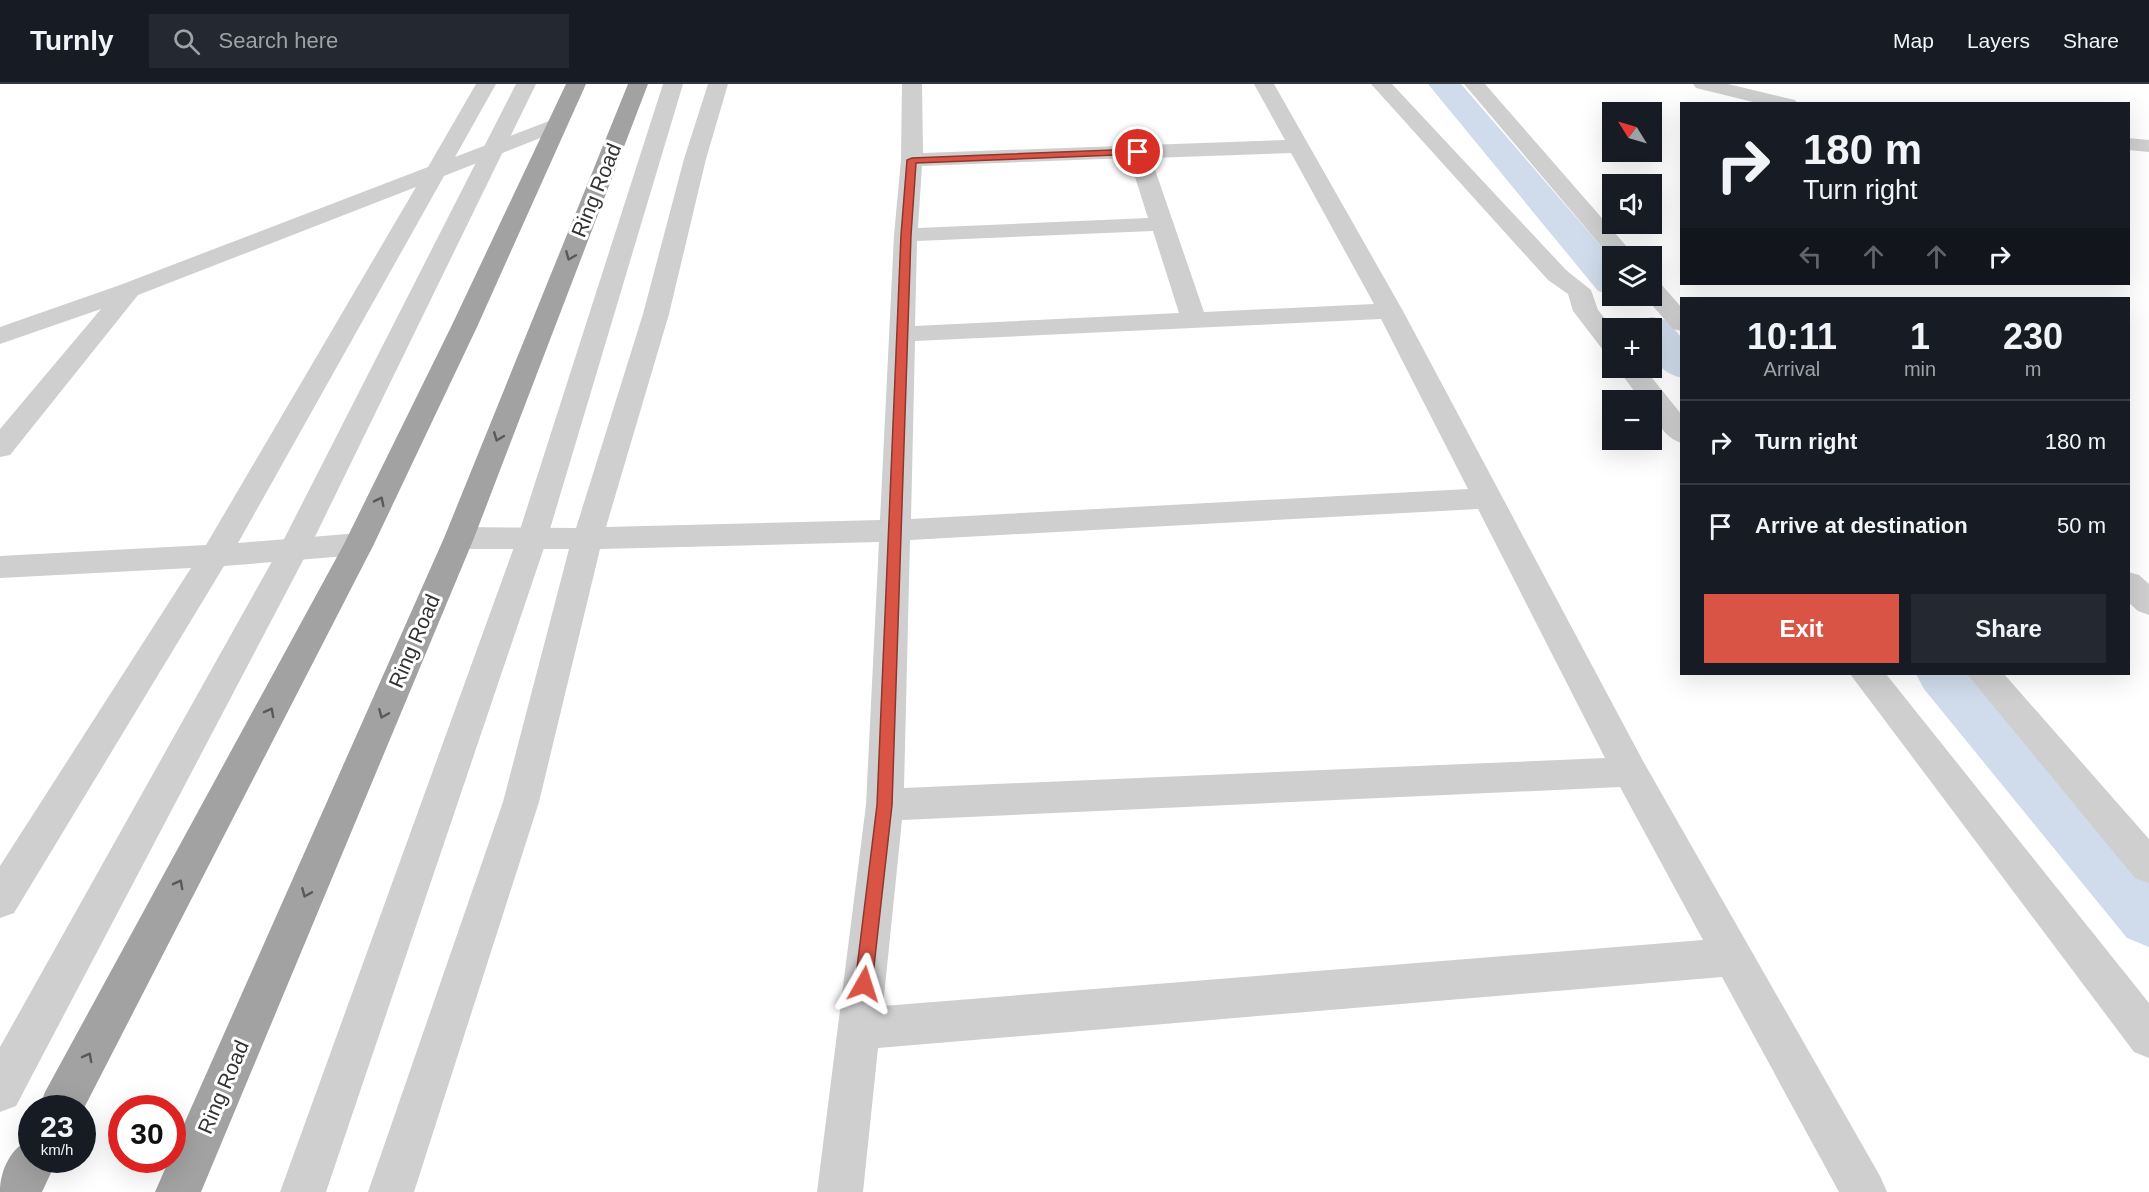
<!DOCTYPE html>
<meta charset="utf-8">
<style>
:root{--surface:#171b24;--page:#242831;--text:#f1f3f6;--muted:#9ea1a6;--line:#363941;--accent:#d95445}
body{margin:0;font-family:Arial,sans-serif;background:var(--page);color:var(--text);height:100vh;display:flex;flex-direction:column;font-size:22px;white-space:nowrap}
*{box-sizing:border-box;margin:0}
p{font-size:20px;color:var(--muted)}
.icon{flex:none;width:33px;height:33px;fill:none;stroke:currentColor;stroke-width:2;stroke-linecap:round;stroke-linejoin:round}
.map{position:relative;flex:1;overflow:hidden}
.details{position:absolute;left:1680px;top:213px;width:450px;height:378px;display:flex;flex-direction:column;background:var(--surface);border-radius:0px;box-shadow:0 6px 24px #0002}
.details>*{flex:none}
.hud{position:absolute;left:1680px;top:18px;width:450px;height:183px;border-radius:0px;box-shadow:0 6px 24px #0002;background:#171b24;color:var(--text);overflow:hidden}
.needle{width:39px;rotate:307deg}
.fabs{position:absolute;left:1602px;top:18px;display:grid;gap:12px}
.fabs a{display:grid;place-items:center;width:60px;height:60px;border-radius:0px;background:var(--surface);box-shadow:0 6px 24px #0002;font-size:30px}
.speed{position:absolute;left:18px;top:1011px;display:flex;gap:12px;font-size:30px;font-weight:700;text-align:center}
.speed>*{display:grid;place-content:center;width:78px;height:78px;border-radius:50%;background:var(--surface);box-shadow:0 6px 24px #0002;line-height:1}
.speed small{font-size:15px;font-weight:400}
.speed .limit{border:9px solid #d22;background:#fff;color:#111}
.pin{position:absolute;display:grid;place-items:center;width:51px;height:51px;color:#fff;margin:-26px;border:3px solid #fff;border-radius:50%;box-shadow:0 2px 6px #0007}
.me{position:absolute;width:66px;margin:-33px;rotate:6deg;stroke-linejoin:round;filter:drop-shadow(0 0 4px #0008)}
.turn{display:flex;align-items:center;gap:21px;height:126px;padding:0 24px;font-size:27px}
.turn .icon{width:78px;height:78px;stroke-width:2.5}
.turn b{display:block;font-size:42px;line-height:51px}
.lanes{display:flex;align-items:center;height:57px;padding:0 24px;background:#0003;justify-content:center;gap:30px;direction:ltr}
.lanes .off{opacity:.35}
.eta{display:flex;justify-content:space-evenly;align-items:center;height:102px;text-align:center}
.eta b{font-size:36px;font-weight:800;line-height:42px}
.button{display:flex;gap:12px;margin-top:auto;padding:12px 24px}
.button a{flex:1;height:69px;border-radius:0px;background:var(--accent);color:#fff;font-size:24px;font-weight:800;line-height:69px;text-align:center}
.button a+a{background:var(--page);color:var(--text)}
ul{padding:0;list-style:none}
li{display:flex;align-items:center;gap:18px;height:84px;padding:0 24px;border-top:2px solid var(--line)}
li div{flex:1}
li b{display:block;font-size:22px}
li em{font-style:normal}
header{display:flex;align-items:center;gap:36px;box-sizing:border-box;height:84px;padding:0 30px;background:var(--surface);border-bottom:2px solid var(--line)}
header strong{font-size:28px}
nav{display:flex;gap:33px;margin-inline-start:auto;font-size:21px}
.search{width:420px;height:54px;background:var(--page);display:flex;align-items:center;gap:15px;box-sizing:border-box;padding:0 21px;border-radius:0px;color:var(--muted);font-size:22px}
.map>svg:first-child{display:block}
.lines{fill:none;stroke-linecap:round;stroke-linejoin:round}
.canal{fill:#d0dceb;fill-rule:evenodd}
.minor{fill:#cfcfcf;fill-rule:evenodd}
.tertiary{fill:#cfcfcf;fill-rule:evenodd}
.trunk{fill:#a2a2a2;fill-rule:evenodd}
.oneway{stroke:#595959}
.route{fill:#d95445;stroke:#8d372d;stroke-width:1.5}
.labels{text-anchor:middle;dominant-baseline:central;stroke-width:6;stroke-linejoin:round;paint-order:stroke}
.street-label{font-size:21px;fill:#323232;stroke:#fff}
</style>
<header>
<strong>Turnly</strong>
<div class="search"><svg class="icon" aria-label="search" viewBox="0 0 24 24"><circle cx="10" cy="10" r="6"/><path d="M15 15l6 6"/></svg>Search here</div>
<nav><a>Map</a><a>Layers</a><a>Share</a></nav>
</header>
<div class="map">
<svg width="2149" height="1108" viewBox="0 0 2149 1108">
<rect width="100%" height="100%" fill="#fff"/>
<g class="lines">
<path class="canal" d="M1428,0H1461L1612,175V211L1598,207Z
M1652,233L1666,236L1682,254V294C1653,286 1652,271 1652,244H1632L1638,236Z
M1916,590H1975L2149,788V863L2127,854L1924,605Z"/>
<path class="minor" d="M476,0H496L455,73L549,37H563L566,41L563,45L444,92L238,459L359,449L370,452L374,460L370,468L359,471L224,482L14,829L0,834V782L191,484L0,494V472L206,461L416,103L138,211L10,371L0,373V345L101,225L0,260V243L120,201L428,83Z
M708,0H728L706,75L669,230L606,443L880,436L894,151L901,76L902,0H922L923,69L1285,56L1254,0H1274L1403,227L1643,677L1880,1092L1887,1108H1839L1722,893L878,964L863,1108H817L866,721L879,458L600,465L539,718L414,1108H368L503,718L569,465H459L448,462L444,454L448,446L459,443L576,444L643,230L684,75ZM1291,69L1374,220L1204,228L1151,74ZM1129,74L1148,134L918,144L922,82ZM1153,147L1179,229L915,242L917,157ZM1381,235L1468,405L911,435L915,257ZM1478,425L1605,674L904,704L910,456ZM1620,703L1703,856L883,922L902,736Z
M1464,0H1485L1635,172L1612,175Z
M1652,198L1661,200L1682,224V247L1673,245L1644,212H1652Z
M2128,488L2139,491L2149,500V531L2138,527L2128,518Z
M1967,590H2004L2149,755V799L2135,794Z"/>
<path class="tertiary" d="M516,0H536L309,465L16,1022L0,1028V963L279,465Z
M663,0H683L547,455L326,1108H280L517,455Z
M1371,0H1392L1566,186L1591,206L1598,226L1613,244L1612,269L1603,266L1573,227L1568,210L1548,196Z
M1693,0H1728L1795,16L1798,20H1761L1696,4Z
M2128,54L2149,56V68L2128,66Z
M1617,284H1644L1682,331V359C1664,354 1652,334 1652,316H1641Z
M1850,590H1886L2149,919V974L2134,968Z"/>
<path class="trunk" d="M566,0H586L477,243L374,460L82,1028V1024H39L45,1008L344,460L451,243Z
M628,0H648L474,454L201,1108H155L169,1076H172V1067L444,454Z
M32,1054V1076H57L42,1108H0C0,1086 11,1063 32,1054Z"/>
</g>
<defs><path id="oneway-chevron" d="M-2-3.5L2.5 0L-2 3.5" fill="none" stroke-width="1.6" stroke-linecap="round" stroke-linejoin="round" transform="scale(1.5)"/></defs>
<g class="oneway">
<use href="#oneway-chevron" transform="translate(570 172) rotate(112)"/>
<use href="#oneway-chevron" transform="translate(498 353) rotate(111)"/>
<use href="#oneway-chevron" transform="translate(380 417) rotate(-64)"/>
<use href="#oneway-chevron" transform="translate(270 628) rotate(-62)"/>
<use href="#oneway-chevron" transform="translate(383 630) rotate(113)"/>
<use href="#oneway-chevron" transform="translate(179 800) rotate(-62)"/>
<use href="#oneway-chevron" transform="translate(306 809) rotate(113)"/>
<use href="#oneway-chevron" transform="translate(88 973) rotate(-62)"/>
</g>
<path class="route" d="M1138,65L1143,68L1141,70L916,79L911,151L892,721L872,900L870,906L864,908L858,906L855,900L877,721L901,151L907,76L912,74Z"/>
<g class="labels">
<g class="street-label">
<text transform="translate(596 106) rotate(-68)">Ring Road</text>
<text transform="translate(414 557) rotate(-67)">Ring Road</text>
<text transform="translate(223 1003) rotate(-67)">Ring Road</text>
</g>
</g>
</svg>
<div class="fabs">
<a><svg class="needle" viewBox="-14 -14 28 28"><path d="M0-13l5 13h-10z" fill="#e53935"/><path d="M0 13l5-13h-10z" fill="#9ea1a6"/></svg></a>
<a><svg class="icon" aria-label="sound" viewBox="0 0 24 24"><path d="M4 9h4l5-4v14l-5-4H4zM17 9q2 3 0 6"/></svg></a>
<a><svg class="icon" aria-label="layers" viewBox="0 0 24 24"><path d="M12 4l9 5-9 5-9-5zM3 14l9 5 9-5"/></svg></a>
<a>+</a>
<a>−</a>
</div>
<div class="speed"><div>23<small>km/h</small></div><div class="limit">30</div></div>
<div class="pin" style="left:1138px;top:68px;background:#d93025"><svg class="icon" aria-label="arrive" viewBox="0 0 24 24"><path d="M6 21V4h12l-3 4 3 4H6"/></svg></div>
<svg class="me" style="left:864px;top:900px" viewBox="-20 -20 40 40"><path d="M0-17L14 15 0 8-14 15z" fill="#d95445" stroke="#fff" stroke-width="4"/></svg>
<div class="hud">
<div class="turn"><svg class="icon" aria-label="right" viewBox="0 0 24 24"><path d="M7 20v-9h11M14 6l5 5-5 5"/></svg><div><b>180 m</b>Turn right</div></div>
<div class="lanes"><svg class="icon off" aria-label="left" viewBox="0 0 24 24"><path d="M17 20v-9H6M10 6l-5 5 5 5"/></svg><svg class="icon off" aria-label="ahead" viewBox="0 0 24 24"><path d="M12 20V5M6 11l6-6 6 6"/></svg><svg class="icon off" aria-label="ahead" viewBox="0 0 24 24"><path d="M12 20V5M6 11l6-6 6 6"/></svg><svg class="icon" aria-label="right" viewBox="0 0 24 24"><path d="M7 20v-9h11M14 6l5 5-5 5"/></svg></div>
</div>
<section class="details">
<div class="eta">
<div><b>10:11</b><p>Arrival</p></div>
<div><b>1</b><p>min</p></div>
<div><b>230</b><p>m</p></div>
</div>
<ul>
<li><svg class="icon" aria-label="right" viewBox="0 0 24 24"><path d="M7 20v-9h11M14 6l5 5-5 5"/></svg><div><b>Turn right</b></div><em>180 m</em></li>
<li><svg class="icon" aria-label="arrive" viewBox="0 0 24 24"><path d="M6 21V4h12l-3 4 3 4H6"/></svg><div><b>Arrive at destination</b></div><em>50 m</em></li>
</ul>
<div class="button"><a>Exit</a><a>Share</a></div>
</section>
</div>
